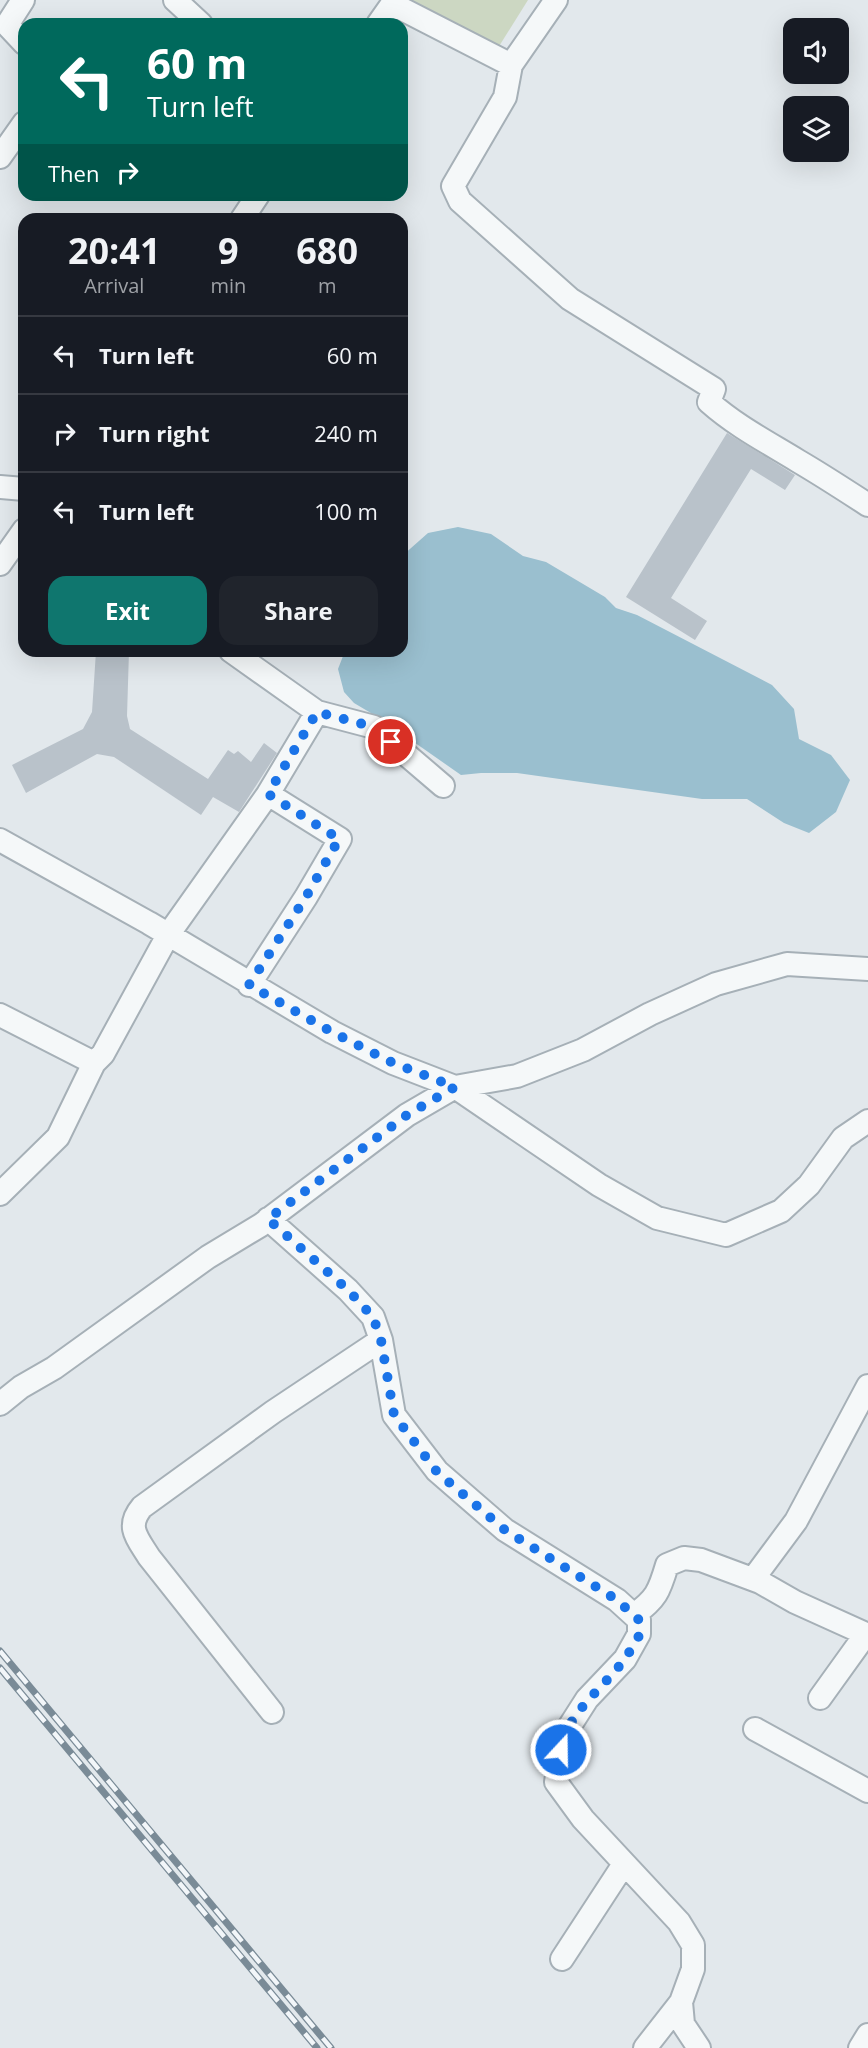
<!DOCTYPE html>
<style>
:root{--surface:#171b24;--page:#20242c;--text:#f1f3f6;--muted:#9ea1a6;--line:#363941;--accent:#0f766e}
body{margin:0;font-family:"Open Sans",sans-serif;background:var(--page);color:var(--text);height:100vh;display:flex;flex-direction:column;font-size:22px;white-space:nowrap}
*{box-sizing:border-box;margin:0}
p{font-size:20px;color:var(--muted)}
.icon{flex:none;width:33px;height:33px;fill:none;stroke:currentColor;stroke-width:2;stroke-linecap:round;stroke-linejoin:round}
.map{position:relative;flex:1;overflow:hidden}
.drawer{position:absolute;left:18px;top:213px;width:390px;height:444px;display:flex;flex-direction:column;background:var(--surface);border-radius:18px;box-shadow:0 6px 24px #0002}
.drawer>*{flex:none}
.top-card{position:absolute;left:18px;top:18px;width:390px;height:183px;border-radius:18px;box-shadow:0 6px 24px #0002;background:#00695c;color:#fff;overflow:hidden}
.fabs{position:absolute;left:783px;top:18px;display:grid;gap:12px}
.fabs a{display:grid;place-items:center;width:66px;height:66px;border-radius:12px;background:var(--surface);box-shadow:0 6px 24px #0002;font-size:30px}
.pin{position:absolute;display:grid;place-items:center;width:51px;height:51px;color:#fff;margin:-26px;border:3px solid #fff;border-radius:50%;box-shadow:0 2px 6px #0007}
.me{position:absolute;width:66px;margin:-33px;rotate:21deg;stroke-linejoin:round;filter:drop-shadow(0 0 4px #0008)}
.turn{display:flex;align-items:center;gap:21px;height:126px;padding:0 30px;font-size:27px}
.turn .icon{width:78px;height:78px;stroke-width:2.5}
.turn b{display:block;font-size:42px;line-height:51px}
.then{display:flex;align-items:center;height:57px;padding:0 30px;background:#0003;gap:12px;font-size:22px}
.eta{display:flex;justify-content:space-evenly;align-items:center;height:102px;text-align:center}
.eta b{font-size:36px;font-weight:700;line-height:42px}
.primary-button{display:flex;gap:12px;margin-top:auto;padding:12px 30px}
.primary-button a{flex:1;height:69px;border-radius:18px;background:var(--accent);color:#fff;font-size:24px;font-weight:700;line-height:69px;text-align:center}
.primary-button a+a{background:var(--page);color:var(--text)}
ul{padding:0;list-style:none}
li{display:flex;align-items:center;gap:18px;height:78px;padding:0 30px;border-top:2px solid var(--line)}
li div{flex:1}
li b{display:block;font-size:22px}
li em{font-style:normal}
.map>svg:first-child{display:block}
.green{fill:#ccd7c2}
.water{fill:#9abfcf}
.building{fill:#b9c2ca}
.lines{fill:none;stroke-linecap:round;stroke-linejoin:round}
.minor-casing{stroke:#a6b0b7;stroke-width:26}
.minor{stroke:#f5f8f9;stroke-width:22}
.rail-casing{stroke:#7a8b97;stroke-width:7}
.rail{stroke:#f2f6f9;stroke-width:4.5;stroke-dasharray:14;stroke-linecap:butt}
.route{stroke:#1a73e8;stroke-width:10;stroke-dasharray:0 18}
</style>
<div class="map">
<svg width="868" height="2048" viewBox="0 0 868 2048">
<rect width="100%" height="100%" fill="#e2e8ec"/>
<path class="green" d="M399,0H528L491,59Z"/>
<path class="water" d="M458,527L491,534L523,556L546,562L605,597L616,608L637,615L772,685L794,709L799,739L831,755L850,780L836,812L809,833L784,823L747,799H702L517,773H481L461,775L381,719L354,703L344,692L338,669L345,651H402V556L428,533Z"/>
<path class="building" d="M727,433L795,475L785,490L751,469L671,598L707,621L695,640L626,597Z
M96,651H129L127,716L130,729L208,779L228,750L234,754L238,751L251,762L264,743L277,753L239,812L213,797L201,815L114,757L97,754L26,793L12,765L83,729L92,712Z"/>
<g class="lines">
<defs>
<path id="minor" d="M23,0L7,25L24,43
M175,0L201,24
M378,24L390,7L400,8L511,65L505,97L453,186L460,201L570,299L714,389L709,402C736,426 767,442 798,461C822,475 845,490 868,505
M511,65L556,0
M0,157L24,123
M242,219L258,195
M0,487L24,489
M0,564L24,530
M231,651L317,712L374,727L443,786
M0,840L149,923L332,1032L393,1063L455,1087L517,1076L583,1050L650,1014L716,984L787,964L868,969
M249,985L306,897L340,839L268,794L317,712
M0,1015L94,1063
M0,1194L58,1137L94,1063L103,1054L168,935L268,794
M268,1219L348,1290L373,1317L381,1340L394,1415L437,1471L505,1530L617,1600L639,1620V1634L625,1659L587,1699L564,1735L556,1782L583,1819L679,1922L693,1945V1969L681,2002L683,2024L699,2048
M0,1404L21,1387L54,1368L208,1257L261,1225L407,1115L455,1087L599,1185L657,1218L726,1235L781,1211L809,1185L843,1138L868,1121
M753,1579L796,1521L868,1386
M634,1615C656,1599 659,1592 667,1565L684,1558L701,1560L760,1582L795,1602L868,1635
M820,1698L866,1634
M272,1712L149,1557C138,1539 125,1527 142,1507L273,1412L381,1340
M755,1729L868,1791
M562,1959L624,1864
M645,2048L681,2002
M860,2048L868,2035"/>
</defs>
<use href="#minor" class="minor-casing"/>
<use href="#minor" class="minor"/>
<defs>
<path id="rail" d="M0,1651L331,2048
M0,1668L317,2048"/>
</defs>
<use href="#rail" class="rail-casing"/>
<use href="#rail" class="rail"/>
</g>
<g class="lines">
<path class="route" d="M391,742L374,727L317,712L268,794L339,839L306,897L249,985L332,1032L393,1063L455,1087L407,1115L268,1219L348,1290L373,1317L381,1340L394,1415L437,1472L505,1530L617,1600L639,1620C639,1625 640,1631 639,1635C638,1640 632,1646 630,1651C609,1686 568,1708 561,1750"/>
</g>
</svg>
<div class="fabs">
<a><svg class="icon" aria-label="sound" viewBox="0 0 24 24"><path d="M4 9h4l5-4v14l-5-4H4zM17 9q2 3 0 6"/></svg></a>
<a><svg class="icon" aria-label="layers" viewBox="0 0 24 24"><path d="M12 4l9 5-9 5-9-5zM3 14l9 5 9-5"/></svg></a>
</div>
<div class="pin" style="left:391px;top:742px;background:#d93025"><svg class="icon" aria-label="arrive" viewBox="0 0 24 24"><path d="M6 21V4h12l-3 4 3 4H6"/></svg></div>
<svg class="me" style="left:561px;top:1750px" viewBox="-20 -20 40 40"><circle r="17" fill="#1a73e8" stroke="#fff" stroke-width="3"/><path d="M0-11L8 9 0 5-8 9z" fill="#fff"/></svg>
<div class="top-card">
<div class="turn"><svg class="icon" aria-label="left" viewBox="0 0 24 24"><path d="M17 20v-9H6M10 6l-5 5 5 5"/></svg><div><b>60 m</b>Turn left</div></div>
<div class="then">Then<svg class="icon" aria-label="right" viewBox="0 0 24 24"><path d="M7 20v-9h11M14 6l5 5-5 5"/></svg></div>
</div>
<section class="drawer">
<div class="eta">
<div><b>20:41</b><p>Arrival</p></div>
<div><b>9</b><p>min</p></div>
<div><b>680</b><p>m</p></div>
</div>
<ul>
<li><svg class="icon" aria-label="left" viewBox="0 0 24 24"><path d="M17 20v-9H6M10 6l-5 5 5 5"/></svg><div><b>Turn left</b></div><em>60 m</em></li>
<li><svg class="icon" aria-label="right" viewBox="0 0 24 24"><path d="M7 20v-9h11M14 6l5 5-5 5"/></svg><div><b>Turn right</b></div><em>240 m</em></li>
<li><svg class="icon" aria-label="left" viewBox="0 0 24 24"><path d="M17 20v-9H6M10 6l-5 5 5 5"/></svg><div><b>Turn left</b></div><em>100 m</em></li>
</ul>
<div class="primary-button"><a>Exit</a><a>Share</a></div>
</section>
</div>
